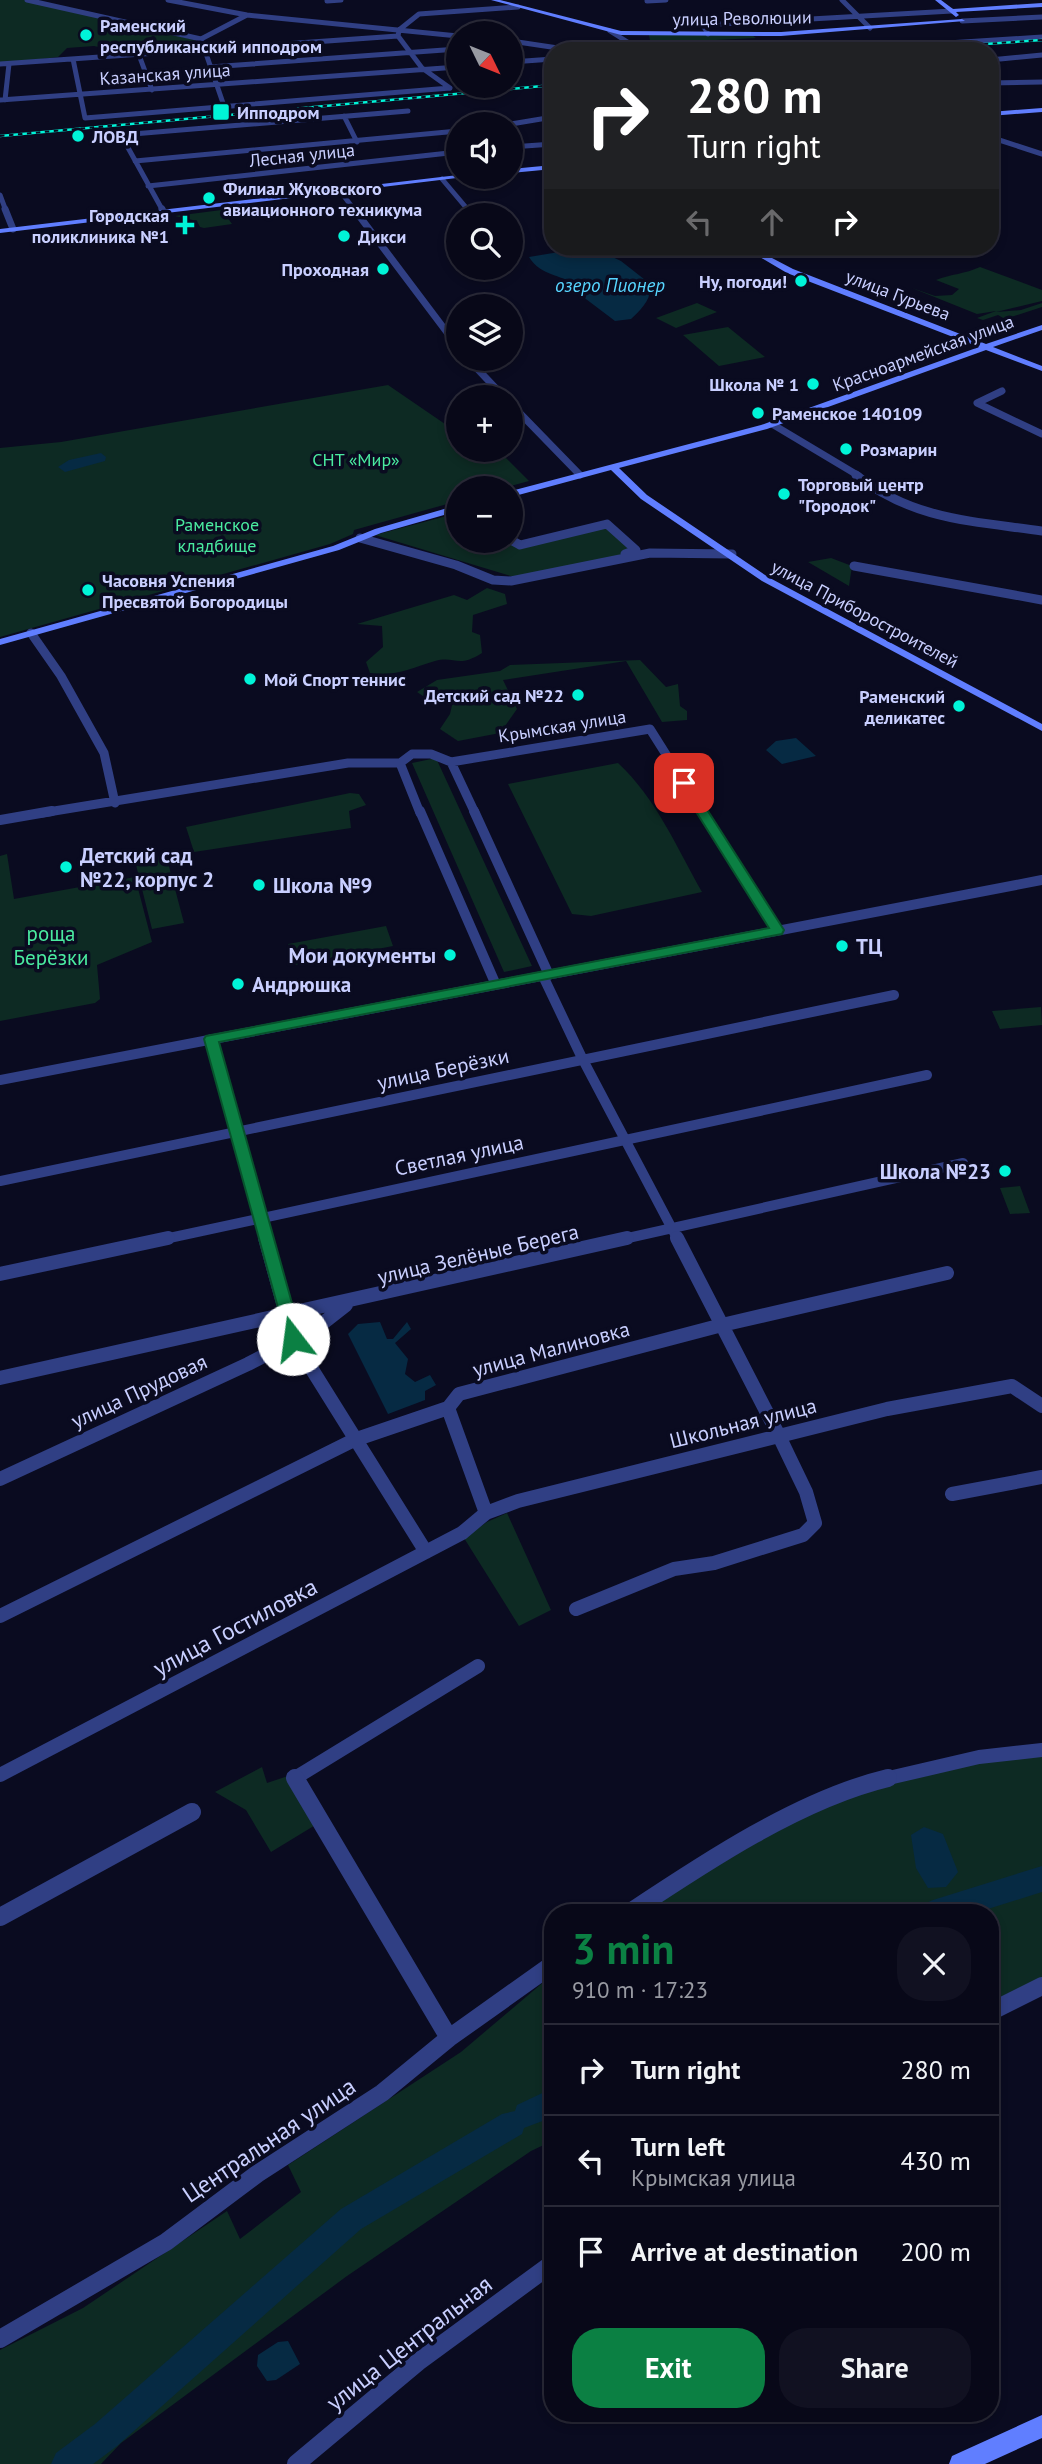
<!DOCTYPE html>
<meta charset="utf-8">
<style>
:root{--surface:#080818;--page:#111121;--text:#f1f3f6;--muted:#989aa2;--line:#292937;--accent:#0b8043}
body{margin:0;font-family:"PT Sans",sans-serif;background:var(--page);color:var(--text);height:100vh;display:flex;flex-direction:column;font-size:26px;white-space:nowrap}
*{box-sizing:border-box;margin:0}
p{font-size:23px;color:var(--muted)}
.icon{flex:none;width:38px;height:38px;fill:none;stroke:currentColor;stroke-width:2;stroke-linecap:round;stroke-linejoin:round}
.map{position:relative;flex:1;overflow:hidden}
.details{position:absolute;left:544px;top:1904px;width:455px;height:518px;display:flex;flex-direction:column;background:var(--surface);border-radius:28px;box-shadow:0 4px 10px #0003,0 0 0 2px var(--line)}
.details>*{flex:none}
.banner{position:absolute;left:544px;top:42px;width:455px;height:214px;border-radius:28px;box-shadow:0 4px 10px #0003,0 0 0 2px var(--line);background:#202124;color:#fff;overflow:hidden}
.needle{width:46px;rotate:133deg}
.tools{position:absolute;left:446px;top:21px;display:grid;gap:14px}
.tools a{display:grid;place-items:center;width:77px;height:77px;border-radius:50%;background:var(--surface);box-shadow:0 4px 10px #0003,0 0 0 2px var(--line);font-size:35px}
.pin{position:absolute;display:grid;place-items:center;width:60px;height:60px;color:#fff;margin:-30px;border-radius:14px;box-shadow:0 4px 10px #0006}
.me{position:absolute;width:77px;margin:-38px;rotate:345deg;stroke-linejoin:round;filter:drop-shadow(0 0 5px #0008)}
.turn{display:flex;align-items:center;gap:24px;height:147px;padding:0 28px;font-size:32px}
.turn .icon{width:91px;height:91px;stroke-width:2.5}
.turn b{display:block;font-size:49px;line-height:60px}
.lanes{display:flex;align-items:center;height:66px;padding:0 28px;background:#0003;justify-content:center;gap:35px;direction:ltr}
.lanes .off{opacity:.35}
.round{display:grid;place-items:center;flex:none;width:74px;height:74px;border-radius:28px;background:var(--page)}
.headline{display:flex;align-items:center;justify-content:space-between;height:119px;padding:0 28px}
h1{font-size:42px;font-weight:600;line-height:52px;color:var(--accent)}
.action{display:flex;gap:14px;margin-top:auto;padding:14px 28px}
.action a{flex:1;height:80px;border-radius:28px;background:var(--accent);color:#fff;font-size:28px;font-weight:600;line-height:80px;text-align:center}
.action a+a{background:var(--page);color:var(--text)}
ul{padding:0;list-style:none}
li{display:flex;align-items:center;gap:21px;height:91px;padding:0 28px;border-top:2px solid var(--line)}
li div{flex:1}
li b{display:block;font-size:26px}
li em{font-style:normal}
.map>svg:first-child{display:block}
.green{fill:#0d2a23}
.water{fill:#062a43}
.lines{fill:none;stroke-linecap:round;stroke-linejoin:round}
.river{fill:#062a43;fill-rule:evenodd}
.street-far5{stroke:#303f84;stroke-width:5}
.street-far4{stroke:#303f84;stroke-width:7}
.street-far3{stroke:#303f84;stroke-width:9}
.street-far2{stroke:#303f84;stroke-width:10}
.street-far1{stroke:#303f84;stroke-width:14}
.street{stroke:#303f84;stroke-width:18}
.secondary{fill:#607eff;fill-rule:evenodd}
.rail-casing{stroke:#00f4d8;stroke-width:2.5}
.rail{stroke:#0a0b20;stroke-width:2;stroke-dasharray:4.5;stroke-linecap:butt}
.route{fill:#0b8043;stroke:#07532c;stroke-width:2}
.poi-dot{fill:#00f4d8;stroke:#0a0b20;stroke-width:2.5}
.labels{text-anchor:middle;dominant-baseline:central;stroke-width:7;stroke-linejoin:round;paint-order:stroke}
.far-street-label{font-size:18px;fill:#c9cfff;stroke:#0a0b20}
.far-poi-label{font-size:18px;font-weight:bold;fill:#c9cfff;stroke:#0a0b20;text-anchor:start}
.far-park-label{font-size:18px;fill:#4aeba0;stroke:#0a0b20}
.far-water-label{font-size:19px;font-style:italic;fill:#57d5ff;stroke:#0a0b20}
.poi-label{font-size:21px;font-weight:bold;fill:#c9cfff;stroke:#0a0b20;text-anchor:start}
.park-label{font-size:21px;fill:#4aeba0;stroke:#0a0b20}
.street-label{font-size:21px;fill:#c9cfff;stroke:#0a0b20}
.near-street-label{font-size:24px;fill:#c9cfff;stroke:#0a0b20}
</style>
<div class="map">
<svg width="1042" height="2464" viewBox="0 0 1042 2464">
<rect width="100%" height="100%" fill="#0a0b20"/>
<path class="green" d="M0,0H24L195,40L201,49L133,55L94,46L67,48L58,57L0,64Z
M649,35H752L756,38L716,40L728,51H652Z
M237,208L227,217L232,224L204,228L200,227L197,221L175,216Z
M980,267L1042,290V301L996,312L1021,310L1042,303V307L1005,319L998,315L983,320L977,318L996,311L977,314L912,288L935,296L952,295L959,289L936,280C951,274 965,274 980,267Z
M697,303L717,312L676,328L656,318Z
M728,327L765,357L719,366L683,335Z
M388,385L445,424L458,421V450H498L529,481L503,488H458V501L354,530L353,534L330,544L0,637V448L61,442Z
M458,513V541L518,542L604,521L642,552L514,577L375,535Z
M831,558L852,566L849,586L808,562Z
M487,588L505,594L507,604L473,615L472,632L480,635L482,653C457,669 455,655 435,661C411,668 395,677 370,673L366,662L383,647L382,626L357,624L454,595L467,600Z
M640,660L666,687L678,684L680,706L687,711V720L662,722L626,661L503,680L517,709L500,733L458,741L440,729L450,714L453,701L432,702L417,692L437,680L500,671L510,665Z
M436,758L532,966L504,972L412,763Z
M618,763C656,798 677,848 702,892L591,916L572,914L508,784Z
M350,793L359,794L366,805L349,811L351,828L194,852L186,827Z
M7,854L14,899L135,877L152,942L97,965L100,999L95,1003L0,1021V856Z
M166,855L184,923L152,929L135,861Z
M386,926L393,946L295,965L288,944Z
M1041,1007L1042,1025L1000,1029L992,1011Z
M1020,1186L1030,1213L1010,1214L1000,1188Z
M507,1513L551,1610L519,1626L464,1538L487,1522Z
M1042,1755V1977L991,2005L990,1913H637L771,1834L857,1789L930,1768Z
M262,1767L267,1783L288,1776L317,1824L271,1852L246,1810L215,1792Z
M553,1974V2147L550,2142L531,2151L347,2276L121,2443L101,2464H0V2350L83,2308L227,2211L240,2239L301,2192L288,2165L461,2052Z"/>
<path class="water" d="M565,251L608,255L621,261L649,283C654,297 641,310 631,319L615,321L582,296L583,287C565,276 540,276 529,257Z
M101,453L106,457L105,461L65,472L58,467L69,460Z
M796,738L816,756L782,764L766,750L776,741Z
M380,1322L387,1339H393L407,1322L411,1329L395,1343L408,1359L405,1374L415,1382L430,1375L436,1385L425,1391V1400L388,1414L348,1334L358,1324Z
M924,1827L943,1834L958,1872L946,1887L928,1888L916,1868L911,1835Z
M288,2341L300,2364L276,2380L267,2381L257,2366L258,2355L278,2342Z"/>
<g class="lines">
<path class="river" d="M1042,1866V1892L975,1913H920L924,1904L933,1900Z
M553,2088V2117L524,2128L522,2134L361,2229L117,2446L93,2464H51L56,2453L95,2424L341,2209L502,2114L515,2111L517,2105Z"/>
<path class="street-far5" d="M27,0L201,39L224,106
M168,0L247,15L458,36
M842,0L870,28
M327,1L341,0
M647,1L666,0
M962,21L1042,17
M610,31L642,51
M708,34L703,25L952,11
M201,39L247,15
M511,41L578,51
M885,47L1042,37
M139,55L152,90
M73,59L85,118L450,88
M990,60L1042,55
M511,62L553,59
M0,64L398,36
M210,67L458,49
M990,83L1042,82
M450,88L422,68L398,36L399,30L419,14L518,7
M0,100L458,67
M5,100L9,64
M344,116L357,142
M511,124L553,117
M990,137L1042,154
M511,147L553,144
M135,161L458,131
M442,179L469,211
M148,186L458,152
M341,192L355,211
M0,195L6,211
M163,211L121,135L408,111"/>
<path class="street-far4" d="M5,209L13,229
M162,209L164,213
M354,209L458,347
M468,209L473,215
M468,359L504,397
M1002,391L977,403L1042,434
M511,404L580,475
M772,424L859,476"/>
<path class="street-far3" d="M856,475C913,520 973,521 1042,531
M360,538L456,565L493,580L511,581L650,553L732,554
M511,540L520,545L607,524L636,550L625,554
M854,566L1042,600
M31,633L61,676L104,753L115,803
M451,762L475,813
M400,763L420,813
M42,813L348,763H400L412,754H431L451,762L650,729L703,813"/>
<path class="street-far2" d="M420,811L496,985
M474,811L549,975
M702,811L777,931
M0,820L52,811
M543,976L582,1058L678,1240
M211,1039L266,1240
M0,1080L1042,880
M0,1181L894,995
M160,1240L927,1075
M619,1240L963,1163"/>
<path class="street-far1" d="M265,1238L293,1339L426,1552
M0,1274L168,1238
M0,1378L627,1238
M448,1408L486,1513
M0,1479L248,1364L314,1330L346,1305
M952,1494L1042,1477
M576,1609L674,1569L714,1563L803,1535L815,1523L806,1492L779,1436L677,1238
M0,1616L354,1440L448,1408L459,1394L722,1325L947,1273
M0,1775L462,1533L486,1513L518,1501L887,1409L1012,1386L1042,1406
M296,1780L295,1778L478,1666
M880,1780L979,1757L1042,1750"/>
<path class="street" d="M295,1778L449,2038
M629,1913C704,1863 800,1799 888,1778
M0,1917L192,1812
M990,2012L1042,1986
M0,2339L166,2242L257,2174L382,2093L449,2038L553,1964
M296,2464L418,2362L553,2263"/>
<path class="secondary" d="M491,0H500L621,31L781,32L962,19L965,21L781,36L621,35Z
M935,0H941L953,9L1042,3V7L956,12L959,15L956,17Z
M1042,108V112L990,116V112Z
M553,165V169L511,173V169Z
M458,175L465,177L0,233V229Z
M743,247H751L793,269L986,344L1042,325V330L993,347L1042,366V371L986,350L767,429L619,468L647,495L768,577L1042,724V731L762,581L641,499L611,470L511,497V491L761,425L979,347L787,273Z
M458,505V511L381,533L339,550L0,645V639L333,546L375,529Z
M1042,2415V2438L985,2464H949L952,2456Z"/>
<defs>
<path id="rail" d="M885,51L1042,40
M0,136L553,85"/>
</defs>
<use href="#rail" class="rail-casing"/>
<use href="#rail" class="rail"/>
</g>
<path class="route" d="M680,781L690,783L784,930L782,934L219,1042L302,1339L293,1346L288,1344L204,1039L206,1036L769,928L678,783Z"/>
<g class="poi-dot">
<circle cx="86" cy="35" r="7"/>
<rect x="212" y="103" width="18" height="18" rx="3.5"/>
<circle cx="78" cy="136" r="7"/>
<circle cx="209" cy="198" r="7"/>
<path d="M181.5 214.5h7v7h7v7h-7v7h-7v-7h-7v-7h7z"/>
<circle cx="344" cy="236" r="7"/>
<circle cx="383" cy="269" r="7"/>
<circle cx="801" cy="281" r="7"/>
<circle cx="813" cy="384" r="7"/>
<circle cx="758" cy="413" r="7"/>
<circle cx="846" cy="449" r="7"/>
<circle cx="784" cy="494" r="7"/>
<circle cx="88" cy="590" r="7"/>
<circle cx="250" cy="679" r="7"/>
<circle cx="578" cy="695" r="7"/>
<circle cx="959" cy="706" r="7"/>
<circle cx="66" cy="867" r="7"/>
<circle cx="259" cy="885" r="7"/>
<circle cx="842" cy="946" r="7"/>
<circle cx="450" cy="955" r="7"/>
<circle cx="238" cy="984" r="7"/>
<circle cx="1005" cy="1171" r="7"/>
</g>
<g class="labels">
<g class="far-street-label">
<text transform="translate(742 18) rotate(-1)">улица Революции</text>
<text transform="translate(165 74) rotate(-4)">Казанская улица</text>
<text transform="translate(302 155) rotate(-6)">Лесная улица</text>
<text transform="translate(898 295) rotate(21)">улица Гурьева</text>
<text transform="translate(923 353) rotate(-20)">Красноармейская улица</text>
<text transform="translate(865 614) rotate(28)">улица Приборостроителей</text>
<text transform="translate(562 726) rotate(-9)">Крымская улица</text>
</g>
<g class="far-poi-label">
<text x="100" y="25">Раменский<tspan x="100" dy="21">республиканский ипподром</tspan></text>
<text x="237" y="112">Ипподром</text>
<text x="92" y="136">ЛОВД</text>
<text x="223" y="188">Филиал Жуковского<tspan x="223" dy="21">авиационного техникума</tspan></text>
<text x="169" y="215" text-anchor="end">Городская<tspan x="169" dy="21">поликлиника №1</tspan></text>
<text x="358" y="236">Дикси</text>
<text x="369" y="269" text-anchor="end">Проходная</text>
<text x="787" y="281" text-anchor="end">Ну, погоди!</text>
<text x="799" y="384" text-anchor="end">Школа № 1</text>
<text x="772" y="413">Раменское 140109</text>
<text x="860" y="449">Розмарин</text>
<text x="798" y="484">Торговый центр<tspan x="798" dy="21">"Городок"</tspan></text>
<text x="102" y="580">Часовня Успения<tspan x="102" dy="21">Пресвятой Богородицы</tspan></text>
<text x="264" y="679">Мой Спорт теннис</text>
<text x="564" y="695" text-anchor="end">Детский сад №22</text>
<text x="945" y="696" text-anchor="end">Раменский<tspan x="945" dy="21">деликатес</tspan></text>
</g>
<g class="far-park-label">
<text x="356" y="459">СНТ «Мир»</text>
<text x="217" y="524">Раменское<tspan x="217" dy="21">кладбище</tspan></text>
</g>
<g class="far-water-label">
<text x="610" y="285">озеро Пионер</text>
</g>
<g class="poi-label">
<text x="80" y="855">Детский сад<tspan x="80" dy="24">№22, корпус 2</tspan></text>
<text x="273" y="885">Школа №9</text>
<text x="856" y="946">ТЦ</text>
<text x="436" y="955" text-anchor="end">Мои документы</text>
<text x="252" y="984">Андрюшка</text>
<text x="991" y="1171" text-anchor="end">Школа №23</text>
</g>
<g class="park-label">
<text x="51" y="933">роща<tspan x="51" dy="24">Берёзки</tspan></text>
</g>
<g class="street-label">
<text transform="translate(443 1069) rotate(-12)">улица Берёзки</text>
<text transform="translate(459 1155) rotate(-12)">Светлая улица</text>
<text transform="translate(478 1254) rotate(-13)">улица Зелёные Берега</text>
<text transform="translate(551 1349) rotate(-15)">улица Малиновка</text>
<text transform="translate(139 1391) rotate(-25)">улица Прудовая</text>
<text transform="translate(743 1423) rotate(-14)">Школьная улица</text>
</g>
<g class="near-street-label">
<text transform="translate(235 1627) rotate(-28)">улица Гостиловка</text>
<text transform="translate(269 2140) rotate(-34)">Центральная улица</text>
<text transform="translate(409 2343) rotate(-38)">улица Центральная</text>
</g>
</g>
</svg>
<div class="tools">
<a><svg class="needle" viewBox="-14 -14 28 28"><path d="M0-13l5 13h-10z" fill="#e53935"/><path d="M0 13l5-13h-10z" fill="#989aa2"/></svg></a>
<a><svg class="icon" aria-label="sound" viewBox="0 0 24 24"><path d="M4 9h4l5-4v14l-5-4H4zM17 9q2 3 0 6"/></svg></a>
<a><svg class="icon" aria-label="search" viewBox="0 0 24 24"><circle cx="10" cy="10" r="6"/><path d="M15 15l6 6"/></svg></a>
<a><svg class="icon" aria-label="layers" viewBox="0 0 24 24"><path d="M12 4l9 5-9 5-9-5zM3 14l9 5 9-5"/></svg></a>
<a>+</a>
<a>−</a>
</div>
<div class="pin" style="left:684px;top:783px;background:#d93025"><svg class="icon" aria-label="arrive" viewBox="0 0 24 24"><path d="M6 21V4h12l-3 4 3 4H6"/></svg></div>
<svg class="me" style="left:293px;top:1339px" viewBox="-20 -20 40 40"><circle r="19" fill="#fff"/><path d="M0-13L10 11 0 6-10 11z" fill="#0b8043"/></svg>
<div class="banner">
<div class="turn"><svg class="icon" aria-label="right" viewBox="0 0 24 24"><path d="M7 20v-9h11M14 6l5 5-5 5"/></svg><div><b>280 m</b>Turn right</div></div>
<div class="lanes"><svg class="icon off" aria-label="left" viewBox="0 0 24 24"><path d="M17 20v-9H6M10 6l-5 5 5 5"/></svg><svg class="icon off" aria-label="ahead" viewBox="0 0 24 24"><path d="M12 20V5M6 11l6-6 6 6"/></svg><svg class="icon" aria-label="right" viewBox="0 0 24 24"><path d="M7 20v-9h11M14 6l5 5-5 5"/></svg></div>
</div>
<section class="details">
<div class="headline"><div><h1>3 min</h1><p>910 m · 17:23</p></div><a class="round"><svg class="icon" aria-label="close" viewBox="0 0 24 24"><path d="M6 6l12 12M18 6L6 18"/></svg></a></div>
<ul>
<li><svg class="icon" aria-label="right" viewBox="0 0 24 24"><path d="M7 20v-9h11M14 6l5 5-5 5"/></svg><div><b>Turn right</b></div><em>280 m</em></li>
<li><svg class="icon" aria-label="left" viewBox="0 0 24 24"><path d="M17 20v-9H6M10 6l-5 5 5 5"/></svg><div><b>Turn left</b><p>Крымская улица</p></div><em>430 m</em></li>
<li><svg class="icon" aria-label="arrive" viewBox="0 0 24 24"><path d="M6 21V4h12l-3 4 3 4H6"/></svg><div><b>Arrive at destination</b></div><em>200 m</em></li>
</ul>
<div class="action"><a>Exit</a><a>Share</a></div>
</section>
</div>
